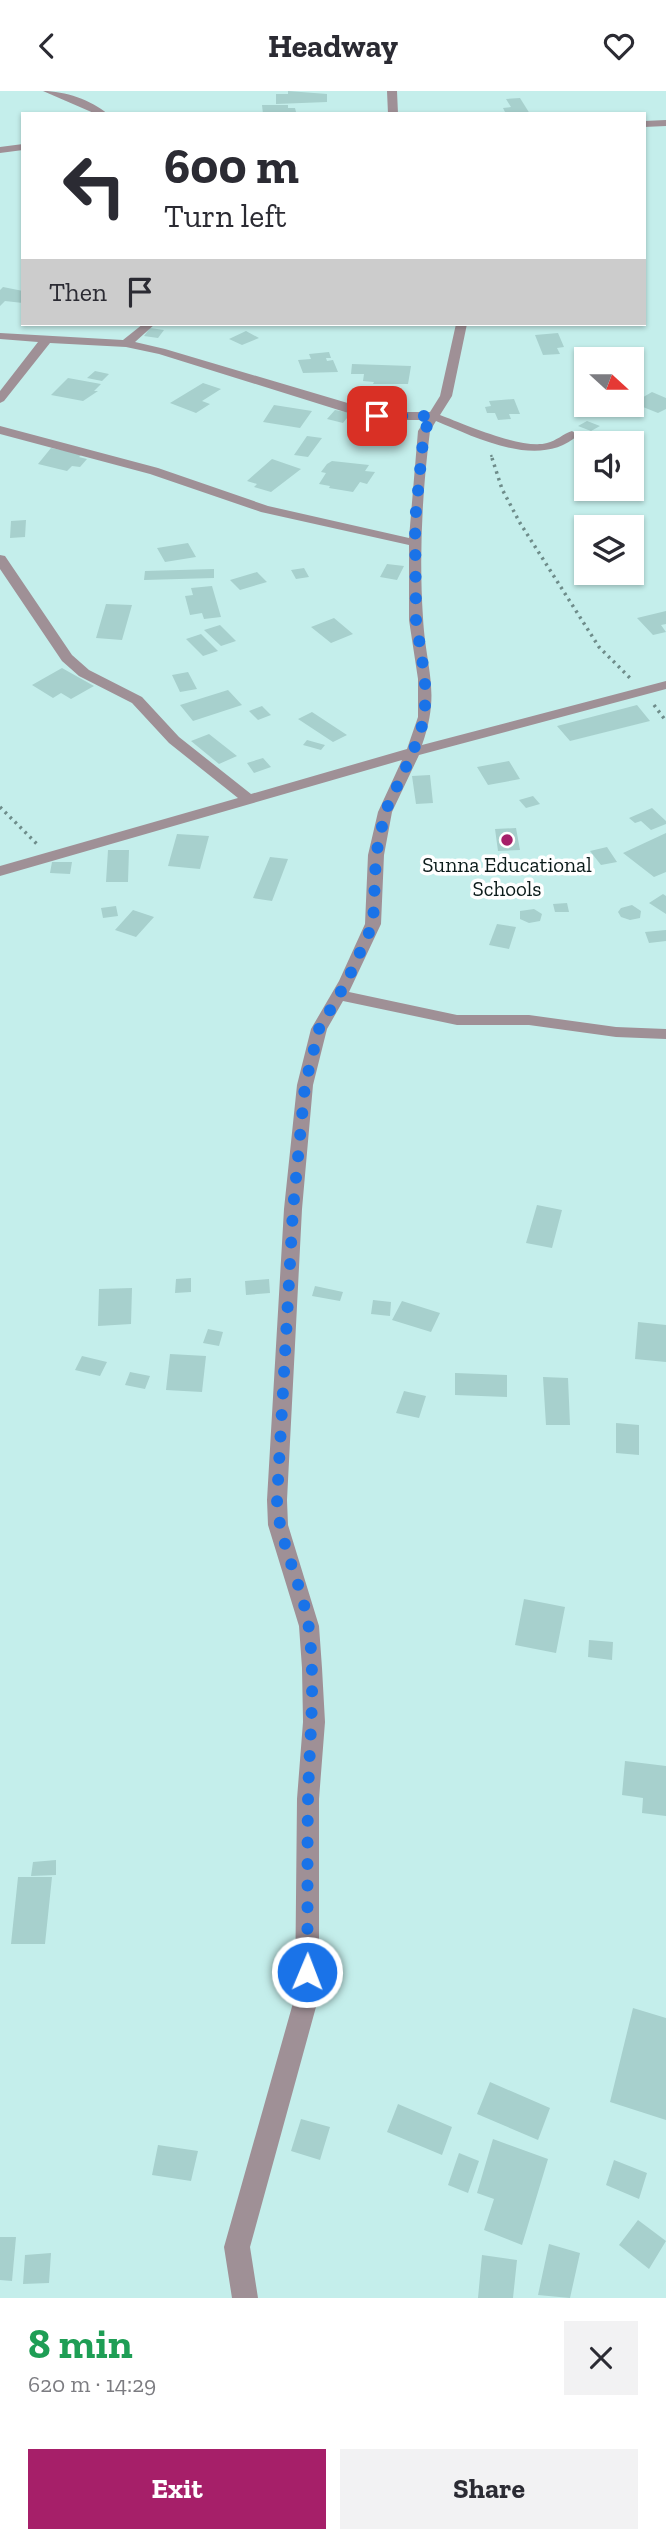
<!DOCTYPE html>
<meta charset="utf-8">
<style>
:root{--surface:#fff;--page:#f2f2f3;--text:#2b2b33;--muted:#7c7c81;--accent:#a61f69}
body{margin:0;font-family:"Zilla Slab",serif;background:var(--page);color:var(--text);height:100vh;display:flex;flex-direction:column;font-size:26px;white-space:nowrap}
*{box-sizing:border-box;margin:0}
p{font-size:23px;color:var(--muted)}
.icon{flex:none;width:38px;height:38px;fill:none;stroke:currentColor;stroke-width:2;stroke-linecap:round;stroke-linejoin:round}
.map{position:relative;height:2207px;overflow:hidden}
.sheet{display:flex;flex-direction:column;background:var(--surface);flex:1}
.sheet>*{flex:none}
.banner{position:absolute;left:21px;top:21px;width:625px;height:214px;border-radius:0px;box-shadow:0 2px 5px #0004;background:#fff;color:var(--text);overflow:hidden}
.needle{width:46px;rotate:111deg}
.tools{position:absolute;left:574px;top:256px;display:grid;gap:14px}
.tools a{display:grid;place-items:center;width:70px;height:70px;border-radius:0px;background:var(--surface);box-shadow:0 2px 5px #0004;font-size:35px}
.pin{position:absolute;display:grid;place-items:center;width:60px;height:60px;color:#fff;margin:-30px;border-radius:14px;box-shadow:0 4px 10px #0006}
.me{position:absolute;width:77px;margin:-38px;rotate:1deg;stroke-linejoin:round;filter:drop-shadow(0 0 5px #0008)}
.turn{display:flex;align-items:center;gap:24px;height:147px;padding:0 28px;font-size:32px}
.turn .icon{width:91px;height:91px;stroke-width:2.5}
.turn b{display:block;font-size:49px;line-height:60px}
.then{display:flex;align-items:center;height:66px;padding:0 28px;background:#0003;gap:14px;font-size:26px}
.round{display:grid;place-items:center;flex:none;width:74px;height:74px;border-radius:0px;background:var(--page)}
.head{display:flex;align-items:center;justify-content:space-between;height:119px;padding:0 28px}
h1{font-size:42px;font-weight:700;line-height:52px;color:#1e9e55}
.primary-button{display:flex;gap:14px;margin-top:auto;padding:14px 28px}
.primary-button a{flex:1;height:80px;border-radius:0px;background:var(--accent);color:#fff;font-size:28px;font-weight:700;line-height:80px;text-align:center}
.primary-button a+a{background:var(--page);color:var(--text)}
header{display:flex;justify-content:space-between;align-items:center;height:91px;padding:0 28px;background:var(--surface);font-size:32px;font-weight:700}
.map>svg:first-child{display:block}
.building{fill:#a7d0cd}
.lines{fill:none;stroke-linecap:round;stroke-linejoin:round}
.path-far1{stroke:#6e8c8a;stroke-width:2.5;stroke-dasharray:2 3.5;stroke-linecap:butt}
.path{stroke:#6e8c8a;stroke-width:3.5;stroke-dasharray:2.5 4.5;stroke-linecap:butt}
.street{fill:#9f9096;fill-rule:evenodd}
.route{stroke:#1a73e8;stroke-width:12;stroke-dasharray:0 21.6}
.poi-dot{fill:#a61f69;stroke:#fff;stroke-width:2.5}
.labels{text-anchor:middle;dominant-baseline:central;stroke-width:7;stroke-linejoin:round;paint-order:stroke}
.poi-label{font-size:21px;fill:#0b1b1a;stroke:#fff}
</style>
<header><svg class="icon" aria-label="back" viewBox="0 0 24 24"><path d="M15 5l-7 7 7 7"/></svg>Headway<svg class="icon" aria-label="heart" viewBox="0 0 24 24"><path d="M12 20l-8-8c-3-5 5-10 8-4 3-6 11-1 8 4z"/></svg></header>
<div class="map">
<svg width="666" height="2207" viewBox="0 0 666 2207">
<rect width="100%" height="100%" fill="#c4eeeb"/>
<path class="building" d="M288,0L327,3V11L276,13V3H288Z
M520,7L530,23H506L503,17L511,16L506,8Z
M262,14H288V17H295L296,21L263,23Z
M3,196L23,200V212L5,210L0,215V199Z
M150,237L164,239L158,247L144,245Z
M246,240L259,247L242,254L229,248Z
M558,242L564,256L557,257L560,263L543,264L535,244Z
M329,261L331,267H326L327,270L333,269L338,281L303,282L298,269L311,268L309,263Z
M352,273L411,275L408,293H373L374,291L363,290L364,283H351Z
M95,280L109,283L102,290L87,287Z
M68,287L101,293L94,300H98L83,310L51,304Z
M203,292L221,298L202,310L210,313L196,322L170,312Z
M652,301L666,307V318L658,322L633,312Z
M514,308L520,323H509L511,328L498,329L495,322H487L485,316L491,315L489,310Z
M274,314L312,320L300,337L263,331Z
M335,319L351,322L343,332L327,328Z
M587,330L600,335L591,340L578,335Z
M307,345L322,347L308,366L294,364Z
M51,357L82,363L79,366L87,368L80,376L72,375L67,380L38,373Z
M272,368L301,378L271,401L254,396L257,393L247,390Z
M332,370L369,374L365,380L375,381L367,393L360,391L353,401L329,397L330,395L319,393L326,382L321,381L327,373Z
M26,429L25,446L10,447L11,430Z
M188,452L196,466L165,471L157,457Z
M387,473L404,475L397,489L380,486Z
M304,477L309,486L296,488L291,479Z
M214,478V487L144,489L145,480Z
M257,481L267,491L240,499L230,489Z
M212,495L221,526L204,528L202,522L190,524L185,505L193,504L191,497Z
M106,513L132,514L122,549L96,547Z
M666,520V533L661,534L666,541L653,544L637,527Z
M334,527L353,543L331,552L311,536Z
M220,534L236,550L221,555L204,539Z
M201,543L218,560L203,565L186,548Z
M62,577L94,595L71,608L61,602L53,607L32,594Z
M188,581L197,598L180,601L172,584Z
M228,599L242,614L193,630L180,614Z
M637,614L650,630L570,650L557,635Z
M262,615L271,624L258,629L249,620Z
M312,621L347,644L333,651L298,628Z
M209,643L237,665L219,673L191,650Z
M307,649L325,654L321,659L303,654Z
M263,667L271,676L254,682L247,672Z
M509,670L520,688L488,694L477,676Z
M430,684L433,712L416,713L412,685Z
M533,705L540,713L526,717L519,709Z
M652,717L666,730V733L651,739L641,730L635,732L629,727Z
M516,737L520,759L498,760L495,738Z
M666,742V781L654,786L623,762Z
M177,743L209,745L200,778L168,775Z
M607,756L617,771L601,774L590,760Z
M108,759H129L128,791H106Z
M270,766L288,768L272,810L253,807Z
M52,771H72L70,783L50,782Z
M663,803L666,805V823L649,812Z
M567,812L569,821H555L553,813Z
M632,814L641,820L640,827L630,829L621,826L618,821L621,817Z
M116,815L118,825L103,827L101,817Z
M534,818L542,823L540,830L529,832L520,828V820Z
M133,819L154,826L136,846L115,839Z
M497,833L516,836L509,858L489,854Z
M666,839V850L649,852L645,841Z
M537,1114L562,1119L552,1157L526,1152Z
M191,1187V1201L175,1202L176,1188Z
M269,1188L270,1202L246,1204L245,1190Z
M315,1195L343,1201L340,1210L312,1205Z
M132,1197L131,1233L98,1235L99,1198Z
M373,1209L391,1211L390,1225L371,1223Z
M402,1210L440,1222L431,1241L392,1229Z
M638,1231L666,1234V1271L635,1268Z
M208,1238L223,1241L219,1255L203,1252Z
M170,1263L206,1265L202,1301L166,1299Z
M82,1265L107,1271L100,1285L75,1279Z
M130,1281L150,1285L145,1298L125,1294Z
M455,1282L507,1284V1306L455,1304Z
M543,1286L568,1287L570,1334H546Z
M404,1300L426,1305L419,1327L396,1322Z
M616,1332L639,1334V1364L616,1362Z
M524,1508L565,1516L556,1562L515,1554Z
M589,1549L613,1551L612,1569L588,1566Z
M625,1670L666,1675V1725L642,1722L643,1707L622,1704Z
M56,1769V1784L31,1785L33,1771Z
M18,1786H52L45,1853H11Z
M633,1917L666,1927V2029L610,2011Z
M490,1991L550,2017L538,2049L477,2023Z
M398,2013L452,2036L442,2064L387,2041Z
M301,2028L330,2036L320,2069L291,2060Z
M493,2048L548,2068L522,2154L484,2139L494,2108L477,2102Z
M158,2054L198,2060L191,2090L152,2084Z
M459,2062L479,2070L468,2102L448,2094Z
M614,2069L647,2082L639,2108L606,2094Z
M638,2129L666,2150L649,2178L619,2154Z
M0,2146H16L12,2190L0,2189Z
M549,2153L580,2162L570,2207L538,2204Z
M51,2162L49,2192L23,2193L25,2164Z
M482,2164L517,2169L513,2207H478Z"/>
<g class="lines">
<path class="path-far1" d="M491,364L493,369"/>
<path class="path" d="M492,367L502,398L520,432L599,556L630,587
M654,614L666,630
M0,716L37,753"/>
<path class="street" d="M43,0C65,0 91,9 108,23H96Z
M387,0H397L398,23H388Z
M666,29V35L644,36V30Z
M23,53V59L0,62V56Z
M143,233H155L135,251L165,258L378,321H430L440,305L456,233H467L452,305L440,324C464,333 522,359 547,352C556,350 563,343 572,340L578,344C540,379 477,347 436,330L430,340C422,402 419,465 423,527C426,579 441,601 422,654L666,590V598L419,664L392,721L384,764L381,833L349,901L457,924H529L616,936L666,938V948L616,946L529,934H457L343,910L327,938L313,994L302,1118L287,1409L288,1434L319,1535L322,1577L325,1631L319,1708V1905L250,2156L258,2207H232L224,2156L295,1905L297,1708L303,1631L302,1577L299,1535L268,1434L267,1409L284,1118L297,994L311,938L339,890L365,833L368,764L378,721L402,669L0,785V775L238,707L169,652L132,612L79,585L62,570L0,478V464L5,465L72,564L89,579L142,606L179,646L251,703L407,658L418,626V588L409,529V454L261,421L150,383L0,343V335L158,377L268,415L409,447L418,340L425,329H378L345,321L159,263L126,256L50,252L4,310L0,312V300L38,251L0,248V242L123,249Z"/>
</g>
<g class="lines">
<path class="route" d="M307,1881C308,1824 307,1767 308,1710C309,1652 316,1596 309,1538C303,1494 279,1454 277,1409L293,1118L305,994L319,938L347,890L373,833L376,764L385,721L413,661L425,626V588L416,529L415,430L424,340L433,325H377"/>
</g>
<circle class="poi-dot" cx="507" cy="749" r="7"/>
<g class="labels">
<g class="poi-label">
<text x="507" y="773">Sunna Educational<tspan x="507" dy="24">Schools</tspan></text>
</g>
</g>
</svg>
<div class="tools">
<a><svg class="needle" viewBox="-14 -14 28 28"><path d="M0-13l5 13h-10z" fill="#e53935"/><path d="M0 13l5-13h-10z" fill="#7c7c81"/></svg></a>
<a><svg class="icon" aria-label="sound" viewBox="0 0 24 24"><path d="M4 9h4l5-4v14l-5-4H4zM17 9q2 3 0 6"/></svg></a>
<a><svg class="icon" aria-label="layers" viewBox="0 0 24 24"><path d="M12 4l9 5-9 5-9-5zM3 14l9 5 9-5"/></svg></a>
</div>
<div class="pin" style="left:377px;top:325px;background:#d93025"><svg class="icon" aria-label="arrive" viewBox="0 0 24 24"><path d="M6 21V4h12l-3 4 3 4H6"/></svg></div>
<svg class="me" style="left:307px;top:1881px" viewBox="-20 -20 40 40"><circle r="17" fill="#1a73e8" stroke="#fff" stroke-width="3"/><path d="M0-11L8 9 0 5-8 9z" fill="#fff"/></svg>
<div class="banner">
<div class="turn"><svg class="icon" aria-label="left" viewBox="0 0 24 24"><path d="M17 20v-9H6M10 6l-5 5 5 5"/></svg><div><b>600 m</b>Turn left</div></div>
<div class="then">Then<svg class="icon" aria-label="arrive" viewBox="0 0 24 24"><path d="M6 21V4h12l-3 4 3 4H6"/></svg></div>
</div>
</div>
<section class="sheet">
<div class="head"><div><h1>8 min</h1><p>620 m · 14:29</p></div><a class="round"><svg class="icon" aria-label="close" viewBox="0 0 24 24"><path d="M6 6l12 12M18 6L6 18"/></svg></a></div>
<div class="primary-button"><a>Exit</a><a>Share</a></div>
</section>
